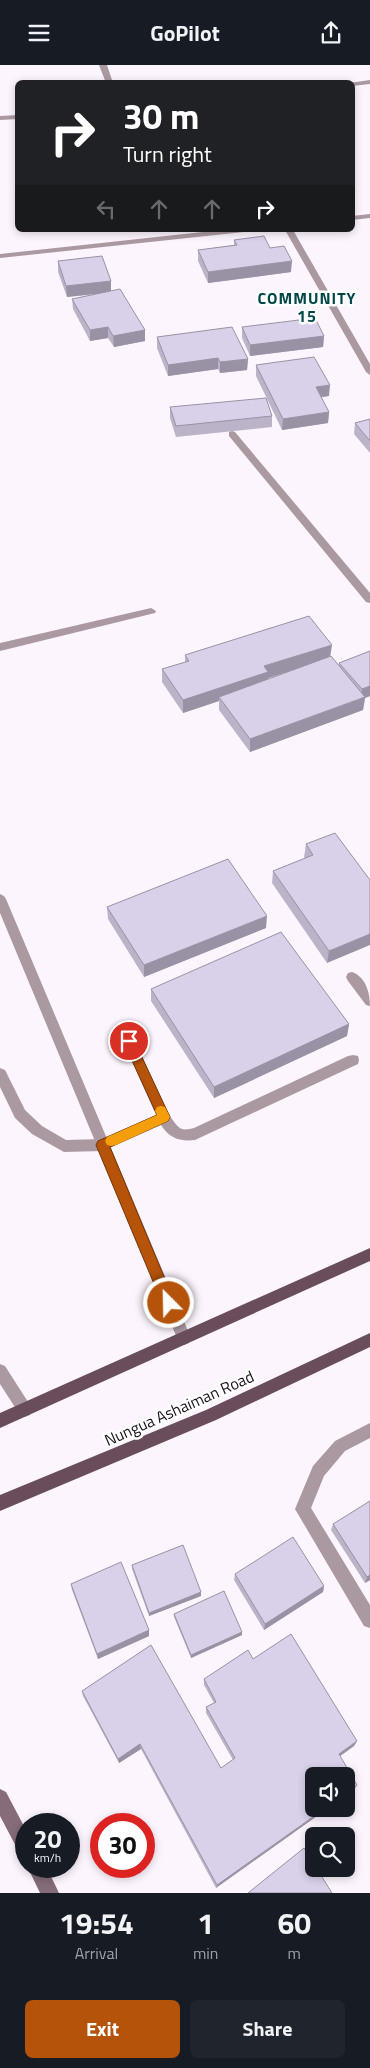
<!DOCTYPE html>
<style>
:root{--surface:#171b24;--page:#20242c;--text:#f1f3f6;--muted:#9ea1a6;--accent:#b45309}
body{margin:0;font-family:"Titillium Web",sans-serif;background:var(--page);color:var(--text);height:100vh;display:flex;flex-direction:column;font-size:19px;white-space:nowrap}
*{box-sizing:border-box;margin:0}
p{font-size:16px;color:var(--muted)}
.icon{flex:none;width:28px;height:28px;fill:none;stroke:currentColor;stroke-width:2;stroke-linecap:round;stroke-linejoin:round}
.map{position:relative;height:1828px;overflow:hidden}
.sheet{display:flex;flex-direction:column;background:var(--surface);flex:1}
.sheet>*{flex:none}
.banner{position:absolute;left:15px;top:15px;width:340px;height:152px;border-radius:8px;box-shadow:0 2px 8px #0003;background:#202124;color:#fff;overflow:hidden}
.tools{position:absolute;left:305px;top:1702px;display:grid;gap:10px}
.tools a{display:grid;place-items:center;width:50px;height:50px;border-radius:8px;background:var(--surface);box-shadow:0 2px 8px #0003;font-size:25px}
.speed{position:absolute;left:15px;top:1748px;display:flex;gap:10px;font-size:25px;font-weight:700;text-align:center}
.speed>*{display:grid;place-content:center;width:65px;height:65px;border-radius:50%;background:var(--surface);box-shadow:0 2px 8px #0003;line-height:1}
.speed small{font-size:12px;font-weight:400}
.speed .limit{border:8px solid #d22;background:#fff;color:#111}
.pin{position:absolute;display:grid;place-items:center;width:42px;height:42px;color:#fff;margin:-21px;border:2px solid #fff;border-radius:50%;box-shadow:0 1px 5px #0007}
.me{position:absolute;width:55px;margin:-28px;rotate:337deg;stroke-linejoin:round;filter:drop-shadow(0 0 4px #0008)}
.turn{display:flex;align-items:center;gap:18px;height:105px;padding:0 25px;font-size:22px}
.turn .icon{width:65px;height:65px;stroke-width:2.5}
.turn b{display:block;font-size:35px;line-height:42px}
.lanes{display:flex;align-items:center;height:48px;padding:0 25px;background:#0003;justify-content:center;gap:25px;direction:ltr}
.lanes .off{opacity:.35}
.eta{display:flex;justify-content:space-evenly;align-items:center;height:85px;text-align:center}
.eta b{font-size:30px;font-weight:700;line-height:35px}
.action{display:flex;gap:10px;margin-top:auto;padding:10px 25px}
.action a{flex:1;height:58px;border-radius:8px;background:var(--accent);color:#fff;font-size:20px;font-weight:700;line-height:58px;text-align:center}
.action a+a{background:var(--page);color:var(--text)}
header{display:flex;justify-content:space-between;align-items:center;height:65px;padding:0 25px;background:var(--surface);font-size:22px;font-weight:700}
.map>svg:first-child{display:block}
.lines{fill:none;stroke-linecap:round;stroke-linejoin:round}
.lane{fill:#ab99a1;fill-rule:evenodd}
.street{fill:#ab99a1;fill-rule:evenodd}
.secondary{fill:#856c78;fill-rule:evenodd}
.primary{fill:#6a4d5b;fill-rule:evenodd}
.wall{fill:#bbb4c9;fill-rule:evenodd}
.shaded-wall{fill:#9892a4}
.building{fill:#d9d1ea;stroke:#9892a4}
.route{fill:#b45309;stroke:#753606}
.slow{fill:#f59e0b}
.labels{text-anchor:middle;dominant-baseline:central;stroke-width:5;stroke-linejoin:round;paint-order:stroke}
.far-district-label{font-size:16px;font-weight:bold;letter-spacing:1px;fill:#024649;stroke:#fff}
.near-street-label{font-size:16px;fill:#191219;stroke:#fff}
</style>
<header><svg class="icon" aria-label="menu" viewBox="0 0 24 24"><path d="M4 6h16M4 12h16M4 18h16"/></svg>GoPilot<svg class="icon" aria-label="share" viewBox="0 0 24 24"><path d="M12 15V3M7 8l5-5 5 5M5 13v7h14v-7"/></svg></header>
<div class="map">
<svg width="370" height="1828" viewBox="0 0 370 1828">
<rect width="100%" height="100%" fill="#fdf5fe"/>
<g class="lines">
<path class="lane" d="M352,907C366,912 370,928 370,941L366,940L348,916L346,912L348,908Z
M129,971L134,972C142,989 167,1058 182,1064C185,1065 190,1064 194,1063L348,991L353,990L358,991L359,995L358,999L195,1075C180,1077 169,1073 161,1060L103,1086L64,1087L32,1069L15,1053L0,1022V1003L5,1005L25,1045L42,1061L66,1075L102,1074L156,1050L123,976L124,972Z
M0,1299L5,1301L30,1340L33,1345L30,1350L25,1352L20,1350L0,1319Z"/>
<path class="street" d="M99,0H107L113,18H106Z
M370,15V19L352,21V18H349Z
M18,50V54L0,55V51Z
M370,149V153L352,155V151Z
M221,165H248L244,167L0,193V189Z
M285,165H293L370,299V310L366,307Z
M232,366L235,367L370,528V538L366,537L229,371V367Z
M151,543L156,546L155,548L0,586V578Z
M0,829L4,831L6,834L191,1273L189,1278L184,1280L179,1278L177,1273L0,848Z
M370,1358V1373L345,1386L324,1411L311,1443L370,1540V1563L364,1561L295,1444L313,1401L335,1376Z"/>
<path class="secondary" d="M0,1724L6,1727L26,1765V1792L20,1789L0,1751Z
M27,1801H46L59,1828H40Z"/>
<path class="primary" d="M370,1183V1196L0,1363V1348Z
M370,1268V1282L216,1355L0,1446V1430L206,1345Z"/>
</g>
<path class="wall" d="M234,175L270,183L291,207L208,218L198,196V185L234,180Z
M58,196L111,226L145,265V276L114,282L108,273L90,276L73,244L72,234L96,229L67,232L58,207Z
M242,262L324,271L323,282L250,291L242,273Z
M157,272L248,294L247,305L220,308L218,304L168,311L157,283Z
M256,300L329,331L321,332L329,347L328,358L282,365L256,311Z
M170,342L272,351V362L176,372L170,353Z
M370,354V388L354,369L355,358Z
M370,586V631L365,633L363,645L250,687L219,645V636L183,648L162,617V604L185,597V590L330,592L339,600V598ZM302,602L268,614V613Z
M306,779L370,815L327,898L272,818L273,806L305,793L304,792Z
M107,842L266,863L144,912L108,854Z
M151,924L349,959L347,971L214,1033L151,936Z
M370,1436V1515L365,1518L331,1465L333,1459Z
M132,1500L201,1531L149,1551L132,1504Z
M235,1509L324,1521L323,1527L264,1565L234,1515Z
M71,1519L149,1571L98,1594L72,1525Z
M174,1549L242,1570L191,1593L174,1552Z
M253,1594L357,1676L354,1681L340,1691L354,1725L346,1730V1711L216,1823L141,1684L119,1698L83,1631L82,1626L221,1703L233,1695L206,1648V1642L214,1638L204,1620V1614Z"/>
<path class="shaded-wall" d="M292,196L291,207L208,218V207Z
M111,216V227L67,232L66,221Z
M108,262V273L90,276V265Z
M145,265V276L114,282L113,271Z
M324,271L323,282L250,291V280Z
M218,293V304L168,311V300Z
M248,294L247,305L220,308V297Z
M330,320L329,331L315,333L316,322Z
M329,347L328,358L282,365L283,354Z
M332,580L330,593L268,613L267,620L219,632V636L183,648V635L264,601Z
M370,621V631L365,633L363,645L250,687V674L361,634L362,624Z
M267,851L266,863L144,912V900Z
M370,869V880L327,898L329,886Z
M349,959L347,971L214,1033V1022Z
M370,1510V1515L365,1518L367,1512Z
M324,1521L323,1527L264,1565L265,1559Z
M201,1527V1531L149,1551V1548Z
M149,1565V1571L98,1594L97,1589Z
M242,1567V1570L191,1593V1590Z
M357,1676L354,1681L336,1694L339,1689Z
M140,1679L141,1684L119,1698L118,1694Z
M357,1720L354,1725L346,1730V1728Z
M324,1744H327L216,1823L217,1820Z"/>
<path class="building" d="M264,171L270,183L284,181L292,196L208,207L198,185L237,180L234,175Z
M102,191L111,216L66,221L58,196Z
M120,224L145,265L113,271L108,262L90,265L72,234Z
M315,253L324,271L250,280L242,262Z
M232,262L248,294L220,297L218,293L168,300L157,272Z
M314,292L330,320L316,322L329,347L283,354L256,300Z
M266,333L272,351L176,361L170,342Z
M370,354V376L355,358Z
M309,551L332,580L264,601L268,607L183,635L162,604L189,596L185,590Z
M370,586V621L362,624L339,598Z
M331,591L365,632L250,674L219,632Z
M335,768L370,815V869L329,886L273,806L313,790L306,779Z
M228,794L267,851L144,900L107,842Z
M281,867L349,959L214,1022L151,924Z
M370,1436V1510L367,1512L333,1459Z
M293,1472L324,1521L265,1559L235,1509Z
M183,1480L201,1527L149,1548L132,1500Z
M121,1497L149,1565L97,1589L71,1519Z
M224,1526L242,1567L191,1590L174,1549Z
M291,1569L357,1676L339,1689L357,1720L346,1728V1711H314V1744H324L217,1820L140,1679L118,1694L82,1626L151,1580L221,1703L235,1693L206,1642L216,1637L204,1614L248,1585L253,1594Z
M304,1783L314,1799V1804H317L332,1828H248Z"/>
<path class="route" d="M129,971L133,973L170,1052L168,1056L110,1082L175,1238L174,1242L169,1244L164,1242L162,1238L96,1080L98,1076L157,1050L123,976L125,973Z"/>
<path class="slow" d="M161,1041L165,1042L170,1052L168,1056L116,1080L111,1081L107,1080L105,1076L107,1072L157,1050L155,1046L157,1042Z"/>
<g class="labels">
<g class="far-district-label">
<text x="307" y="233">COMMUNITY<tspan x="307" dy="18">15</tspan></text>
</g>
<g class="near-street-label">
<text transform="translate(179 1343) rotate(-24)">Nungua Ashaiman Road</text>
</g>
</g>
</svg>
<div class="tools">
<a><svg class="icon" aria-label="sound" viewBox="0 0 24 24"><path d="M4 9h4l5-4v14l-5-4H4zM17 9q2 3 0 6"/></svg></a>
<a><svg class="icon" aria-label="search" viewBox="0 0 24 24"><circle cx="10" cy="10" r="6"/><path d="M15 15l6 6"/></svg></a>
</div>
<div class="speed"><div>20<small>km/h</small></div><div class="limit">30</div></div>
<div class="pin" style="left:129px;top:976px;background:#d93025"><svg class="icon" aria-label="arrive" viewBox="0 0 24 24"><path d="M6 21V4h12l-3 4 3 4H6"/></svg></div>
<svg class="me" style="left:169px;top:1238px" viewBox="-20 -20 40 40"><circle r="17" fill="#b45309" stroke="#fff" stroke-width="3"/><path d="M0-11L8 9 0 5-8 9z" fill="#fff"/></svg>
<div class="banner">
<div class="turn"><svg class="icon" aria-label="right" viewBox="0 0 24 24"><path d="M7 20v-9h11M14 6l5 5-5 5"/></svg><div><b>30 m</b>Turn right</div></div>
<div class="lanes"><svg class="icon off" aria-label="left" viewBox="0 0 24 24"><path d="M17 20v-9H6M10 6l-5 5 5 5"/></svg><svg class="icon off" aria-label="ahead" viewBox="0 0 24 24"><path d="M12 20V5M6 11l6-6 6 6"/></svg><svg class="icon off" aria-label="ahead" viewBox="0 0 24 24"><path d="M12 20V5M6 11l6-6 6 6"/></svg><svg class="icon" aria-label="right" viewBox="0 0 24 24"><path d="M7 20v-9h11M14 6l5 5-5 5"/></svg></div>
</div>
</div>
<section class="sheet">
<div class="eta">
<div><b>19:54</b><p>Arrival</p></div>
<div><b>1</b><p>min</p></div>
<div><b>60</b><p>m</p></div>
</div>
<div class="action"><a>Exit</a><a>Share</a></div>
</section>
